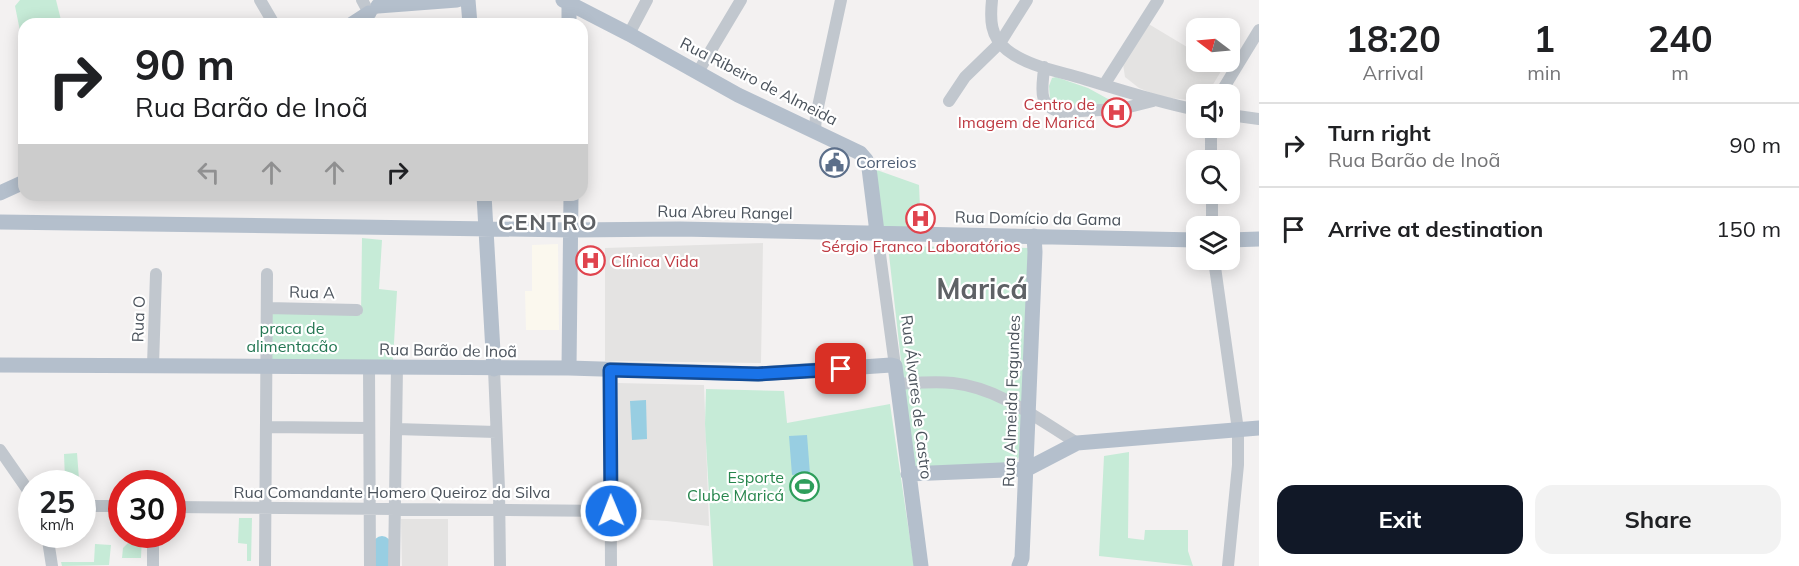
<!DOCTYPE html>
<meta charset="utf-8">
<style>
:root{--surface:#fff;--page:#f2f2f2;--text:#202124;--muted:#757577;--line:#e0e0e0;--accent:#111827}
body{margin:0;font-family:Mulish,sans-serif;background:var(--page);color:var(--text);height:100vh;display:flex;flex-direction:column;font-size:22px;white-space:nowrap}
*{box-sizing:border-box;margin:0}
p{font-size:20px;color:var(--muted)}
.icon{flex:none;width:33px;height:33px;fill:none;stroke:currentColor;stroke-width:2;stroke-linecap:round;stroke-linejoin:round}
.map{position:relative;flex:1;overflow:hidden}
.sheet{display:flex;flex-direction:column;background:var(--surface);width:540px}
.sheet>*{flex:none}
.top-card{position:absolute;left:18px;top:18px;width:570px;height:183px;border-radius:18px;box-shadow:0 3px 15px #0003;background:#fff;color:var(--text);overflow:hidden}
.needle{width:39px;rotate:286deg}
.tools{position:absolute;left:1186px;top:18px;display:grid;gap:12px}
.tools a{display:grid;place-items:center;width:54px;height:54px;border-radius:12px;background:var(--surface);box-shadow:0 3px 15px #0003;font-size:30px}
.speed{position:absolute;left:18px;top:470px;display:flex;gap:12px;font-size:30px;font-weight:700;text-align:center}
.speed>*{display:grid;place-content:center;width:78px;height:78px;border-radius:50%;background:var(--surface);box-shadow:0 3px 15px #0003;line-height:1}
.speed small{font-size:15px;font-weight:400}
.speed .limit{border:9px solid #d22;background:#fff;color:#111}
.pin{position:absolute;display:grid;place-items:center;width:51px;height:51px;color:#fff;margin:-26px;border-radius:12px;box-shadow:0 3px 9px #0006}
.me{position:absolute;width:66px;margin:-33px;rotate:359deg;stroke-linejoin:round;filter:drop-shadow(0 0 4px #0008)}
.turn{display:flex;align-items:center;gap:21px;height:126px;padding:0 18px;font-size:27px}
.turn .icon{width:78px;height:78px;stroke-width:2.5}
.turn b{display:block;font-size:42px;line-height:51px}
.lanes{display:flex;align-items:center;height:57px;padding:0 18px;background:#0003;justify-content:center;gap:30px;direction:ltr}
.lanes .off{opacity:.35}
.eta{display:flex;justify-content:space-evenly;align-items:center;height:102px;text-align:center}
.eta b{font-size:36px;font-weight:700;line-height:42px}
.action{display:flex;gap:12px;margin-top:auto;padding:12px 18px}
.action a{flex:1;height:69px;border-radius:18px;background:var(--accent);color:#fff;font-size:24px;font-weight:700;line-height:69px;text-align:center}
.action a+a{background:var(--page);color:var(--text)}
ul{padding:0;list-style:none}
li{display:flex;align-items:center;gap:18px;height:84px;padding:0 18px;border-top:2px solid var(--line)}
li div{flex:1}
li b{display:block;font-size:22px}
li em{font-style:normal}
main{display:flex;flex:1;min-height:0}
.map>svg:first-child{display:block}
.commercial{fill:#fbf8ee}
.education{fill:#e4e3e2}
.green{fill:#c6ebd7}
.water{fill:#98cee2}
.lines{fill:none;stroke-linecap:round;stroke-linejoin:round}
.river{stroke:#98cee2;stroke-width:18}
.minor{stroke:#c1c7ce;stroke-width:12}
.major{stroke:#b4bfcc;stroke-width:15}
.route-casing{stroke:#114b97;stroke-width:15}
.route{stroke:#1a73e8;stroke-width:10}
.labels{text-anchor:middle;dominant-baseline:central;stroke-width:4.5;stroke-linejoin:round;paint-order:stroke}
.street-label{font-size:16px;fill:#4b535c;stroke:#fff}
.health-label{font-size:16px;fill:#be3a42;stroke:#fff;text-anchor:end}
.service-label{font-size:16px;fill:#4e5e75;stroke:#fff;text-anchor:start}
.park-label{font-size:16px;fill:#237652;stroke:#fff}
.leisure-label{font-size:16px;fill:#27864d;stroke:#fff;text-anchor:end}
.district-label{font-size:22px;font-weight:bold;letter-spacing:1.5px;fill:#5e6165;stroke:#fff}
.town-label{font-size:28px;font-weight:bold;fill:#5e6165;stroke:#fff}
</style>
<main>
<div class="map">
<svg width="1259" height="566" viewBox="0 0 1259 566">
<rect width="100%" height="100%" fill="#f3f1f1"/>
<path class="commercial" d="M558,244L559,330H526L525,291H532V245Z"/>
<path class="education" d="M1147,23L1197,53V62H1212L1223,68L1209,91L1189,100L1161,97L1139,88L1125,77L1123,64Z
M763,243L761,363L605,361V248Z
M618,383L704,385L709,526L667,521L618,518Z
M401,519H448V566H402Z"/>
<path class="green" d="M20,0H56L62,24H24V51L15,6Z
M1056,77L1088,88L1119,105H1056L1050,99L1049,86L1052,78Z
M874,169L919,185L921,230L879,229Z
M362,238L382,240L379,289L397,291L393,360L268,362L267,312L361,315Z
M888,246L1030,248L1019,457L1012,470L913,466Z
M706,389L784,391L787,423L890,404L914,566H713L705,424Z
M1129,452L1128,538L1144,540L1145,530H1188V551L1193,566L1099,556L1104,456Z
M77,453L79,479L65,480L64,454Z
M239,518H252L251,561H247V544L238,543Z
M136,535H142L141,558H122L123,548L132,539H136Z
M95,544L111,545L109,565L62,566L61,562H94Z"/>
<path class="water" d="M646,400L647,439L632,440L630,401Z
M807,435L810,474L792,475L789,436Z"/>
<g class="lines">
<path class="river" d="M382,566V545"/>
<path class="minor" d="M260,0L274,24
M362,0L369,13L375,8
M992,0C990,19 990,37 1007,50C1027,66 1057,71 1081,78C1120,90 1157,102 1197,110
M629,34L647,0
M1044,67C1043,87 1036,105 1060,112L1121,109L1153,101
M698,72L741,0
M1104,85L1158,0
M1220,94L1259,30
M949,101L965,77L1000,43L1027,0
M1230,115L1259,119
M1211,128V160
M815,130L816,116L841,0
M1212,194V226
M877,232L895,366
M1214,260L1238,430V465L1228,566
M267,308L357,310
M153,365L156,274
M369,367L370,566
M494,369L499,489L500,566
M610,370L611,566
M897,384C915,383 934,381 953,383C999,388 1038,419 1077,443
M266,427L369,428
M396,429L496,432
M0,450L32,496
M82,506H122
M172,507L611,511
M47,534L52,566
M153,534V566
M265,566L267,274
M394,566L397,367"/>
<path class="major" d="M468,0L470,24
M563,0L629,34L738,95L860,153L866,160L869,168L877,232
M569,3V24
M378,6L457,0
M352,24L369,13
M0,193L24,182
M484,195L494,369
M0,222L571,230L680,229L1197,240
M1230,240L1259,239
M0,365L569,368L758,374L891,365L895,366L921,566
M569,368L571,195
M908,474L1027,469L1077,443L1259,428
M1019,566L1022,558L1035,252L1034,236"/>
</g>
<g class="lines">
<defs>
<path id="route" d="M611,511L610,370L758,374L841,369"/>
</defs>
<use href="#route" class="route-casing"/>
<use href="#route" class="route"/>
</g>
<defs>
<symbol id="hospital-ring" viewBox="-11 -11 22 22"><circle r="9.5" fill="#fff" stroke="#e0444e" stroke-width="1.5"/><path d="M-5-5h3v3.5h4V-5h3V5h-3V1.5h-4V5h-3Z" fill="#e0444e"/></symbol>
<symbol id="civic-ring" viewBox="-11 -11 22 22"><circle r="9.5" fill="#fff" stroke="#5c6f8a" stroke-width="1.5"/><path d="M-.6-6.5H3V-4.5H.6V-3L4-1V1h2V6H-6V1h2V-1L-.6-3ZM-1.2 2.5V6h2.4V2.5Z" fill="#5c6f8a"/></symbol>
<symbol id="stadium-ring" viewBox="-11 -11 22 22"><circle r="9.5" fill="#fff" stroke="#2e9e5b" stroke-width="1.5"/><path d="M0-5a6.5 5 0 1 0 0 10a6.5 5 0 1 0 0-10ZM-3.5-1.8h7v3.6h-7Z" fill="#2e9e5b"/></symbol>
</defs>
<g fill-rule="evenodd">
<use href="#hospital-ring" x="1100" y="96" width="33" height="33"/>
<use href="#civic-ring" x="818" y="146" width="33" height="33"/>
<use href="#hospital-ring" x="904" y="202" width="33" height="33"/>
<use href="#hospital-ring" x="574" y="244" width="33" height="33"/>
<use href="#stadium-ring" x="788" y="470" width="33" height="33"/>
</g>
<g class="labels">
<g class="street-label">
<text transform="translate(759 81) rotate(27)">Rua Ribeiro de Almeida</text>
<text transform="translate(725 212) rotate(1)">Rua Abreu Rangel</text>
<text transform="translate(1038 218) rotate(1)">Rua Domício da Gama</text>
<text transform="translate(312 292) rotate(1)">Rua A</text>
<text transform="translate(138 319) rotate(-88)">Rua O</text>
<text transform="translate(448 350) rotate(1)">Rua Barão de Inoã</text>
<text transform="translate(917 397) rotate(83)">Rua Álvares de Castro</text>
<text transform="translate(1011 401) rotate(-88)">Rua Almeida Fagundes</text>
<text x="392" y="492">Rua Comandante Homero Queiroz da Silva</text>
</g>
<g class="health-label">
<text x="1095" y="104">Centro de<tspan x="1095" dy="18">Imagem de Maricá</tspan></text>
<text x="921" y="246" text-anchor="middle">Sérgio Franco Laboratórios</text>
<text x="611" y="261" text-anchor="start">Clínica Vida</text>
</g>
<g class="service-label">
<text x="856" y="162">Correios</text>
</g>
<g class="park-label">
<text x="292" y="328">praca de<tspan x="292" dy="18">alimentacão</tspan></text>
</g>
<g class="leisure-label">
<text x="784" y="477">Esporte<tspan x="784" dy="18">Clube Maricá</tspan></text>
</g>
<g class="district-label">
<text x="548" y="222">CENTRO</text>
</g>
<g class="town-label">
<text x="982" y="288">Maricá</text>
</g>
</g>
</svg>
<div class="tools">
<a><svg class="needle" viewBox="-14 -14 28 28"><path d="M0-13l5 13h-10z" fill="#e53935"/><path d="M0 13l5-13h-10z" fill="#757577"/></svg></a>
<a><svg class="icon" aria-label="sound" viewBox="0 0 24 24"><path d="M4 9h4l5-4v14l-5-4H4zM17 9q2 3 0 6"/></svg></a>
<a><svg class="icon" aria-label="search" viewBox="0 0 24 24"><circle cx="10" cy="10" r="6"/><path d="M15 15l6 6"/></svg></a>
<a><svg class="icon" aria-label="layers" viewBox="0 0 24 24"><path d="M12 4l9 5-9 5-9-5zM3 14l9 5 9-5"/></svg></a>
</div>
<div class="speed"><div>25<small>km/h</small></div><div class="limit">30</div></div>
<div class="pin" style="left:841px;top:369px;background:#d93025"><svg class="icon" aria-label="arrive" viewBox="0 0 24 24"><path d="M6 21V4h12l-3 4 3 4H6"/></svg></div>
<svg class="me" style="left:611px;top:511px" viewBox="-20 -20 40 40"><circle r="17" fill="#1a73e8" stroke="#fff" stroke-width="3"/><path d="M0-11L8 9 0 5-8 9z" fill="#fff"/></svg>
<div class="top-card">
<div class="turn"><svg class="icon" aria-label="right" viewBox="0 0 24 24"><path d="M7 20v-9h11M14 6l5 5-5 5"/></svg><div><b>90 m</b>Rua Barão de Inoã</div></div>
<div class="lanes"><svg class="icon off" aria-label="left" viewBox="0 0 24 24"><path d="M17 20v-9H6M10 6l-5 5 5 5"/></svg><svg class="icon off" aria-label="ahead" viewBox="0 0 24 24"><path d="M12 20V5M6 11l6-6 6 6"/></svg><svg class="icon off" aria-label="ahead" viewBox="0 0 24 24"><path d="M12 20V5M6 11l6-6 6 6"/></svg><svg class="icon" aria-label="right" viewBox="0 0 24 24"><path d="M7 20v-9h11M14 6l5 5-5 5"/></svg></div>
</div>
</div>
<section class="sheet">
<div class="eta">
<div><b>18:20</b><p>Arrival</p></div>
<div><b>1</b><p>min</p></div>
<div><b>240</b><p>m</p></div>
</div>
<ul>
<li><svg class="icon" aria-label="right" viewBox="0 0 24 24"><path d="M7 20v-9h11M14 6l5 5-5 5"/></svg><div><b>Turn right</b><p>Rua Barão de Inoã</p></div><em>90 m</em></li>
<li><svg class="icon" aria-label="arrive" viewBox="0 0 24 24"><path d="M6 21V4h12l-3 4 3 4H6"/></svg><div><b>Arrive at destination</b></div><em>150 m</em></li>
</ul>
<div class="action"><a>Exit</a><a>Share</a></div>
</section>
</main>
